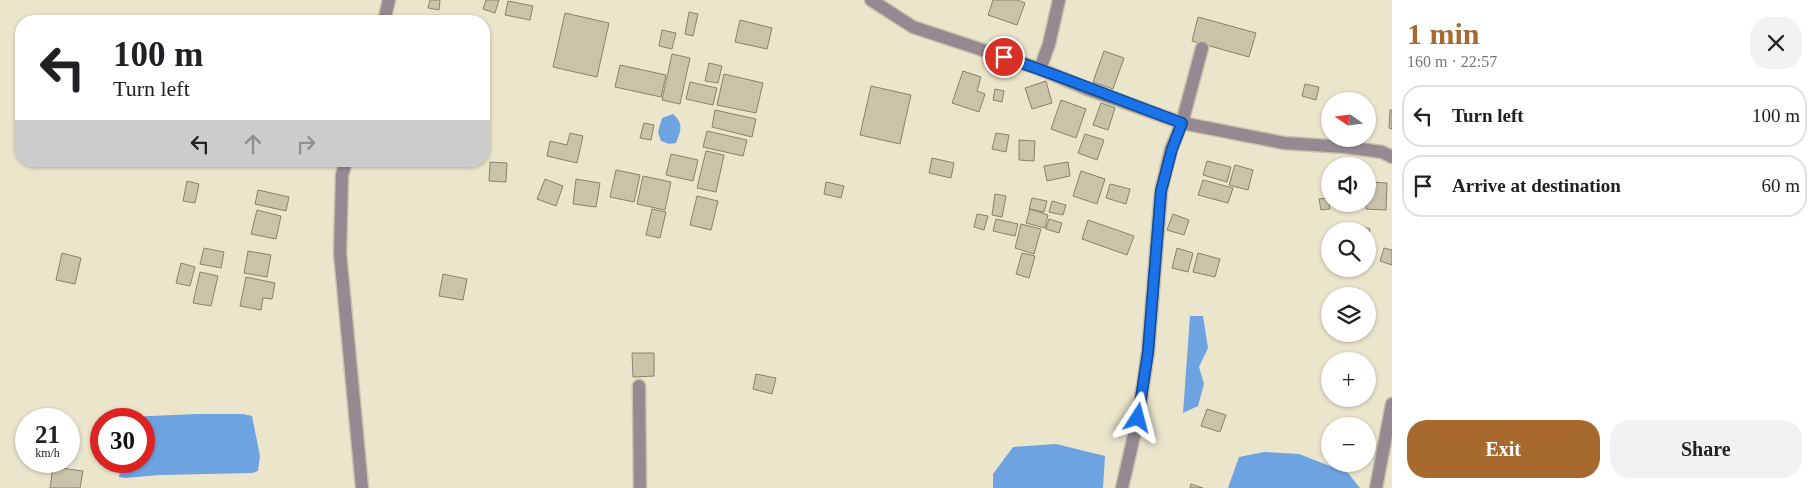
<!DOCTYPE html>
<meta charset="utf-8">
<style>
:root{--surface:#fff;--page:#f2f2f2;--text:#202124;--muted:#757577;--line:#e0e0e0;--accent:#a7692e}
body{margin:0;font-family:Georgia,serif;background:var(--page);color:var(--text);height:100vh;display:flex;flex-direction:column;font-size:19px;white-space:nowrap}
*{box-sizing:border-box;margin:0}
p{font-size:16px;color:var(--muted)}
.icon{flex:none;width:28px;height:28px;fill:none;stroke:currentColor;stroke-width:2;stroke-linecap:round;stroke-linejoin:round}
.map{position:relative;flex:1;overflow:hidden}
.panel{display:flex;flex-direction:column;background:var(--surface);width:425px}
.panel>*{flex:none}
.banner{position:absolute;left:15px;top:15px;width:475px;height:152px;border-radius:20px;box-shadow:0 1px 4px #0004;background:#fff;color:var(--text);overflow:hidden}
.needle{width:32px;rotate:284deg}
.tools{position:absolute;left:1321px;top:92px;display:grid;gap:10px}
.tools a{display:grid;place-items:center;width:55px;height:55px;border-radius:50%;background:var(--surface);box-shadow:0 1px 4px #0004;font-size:25px}
.speed{position:absolute;left:15px;top:408px;display:flex;gap:10px;font-size:25px;font-weight:700;text-align:center}
.speed>*{display:grid;place-content:center;width:65px;height:65px;border-radius:50%;background:var(--surface);box-shadow:0 1px 4px #0004;line-height:1}
.speed small{font-size:12px;font-weight:400}
.speed .limit{border:8px solid #d22;background:#fff;color:#111}
.pin{position:absolute;display:grid;place-items:center;width:42px;height:42px;color:#fff;margin:-21px;border:2px solid #fff;border-radius:50%;box-shadow:0 1px 5px #0007}
.me{position:absolute;width:55px;margin:-28px;rotate:9deg;stroke-linejoin:round;filter:drop-shadow(0 0 4px #0008)}
.turn{display:flex;align-items:center;gap:18px;height:105px;padding:0 15px;font-size:22px}
.turn .icon{width:65px;height:65px;stroke-width:2.5}
.turn b{display:block;font-size:35px;line-height:42px}
.lanes{display:flex;align-items:center;height:48px;padding:0 15px;background:#0003;justify-content:center;gap:25px;direction:ltr}
.lanes .off{opacity:.35}
.round{display:grid;place-items:center;flex:none;width:52px;height:52px;border-radius:20px;background:var(--page)}
.summary{display:flex;align-items:center;justify-content:space-between;height:85px;padding:0 15px}
h1{font-size:30px;font-weight:700;line-height:38px;color:var(--accent)}
.primary-button{display:flex;gap:10px;margin-top:auto;padding:10px 15px}
.primary-button a{flex:1;height:58px;border-radius:20px;background:var(--accent);color:#fff;font-size:20px;font-weight:700;line-height:58px;text-align:center}
.primary-button a+a{background:var(--page);color:var(--text)}
ul{padding:0;list-style:none}
li{display:flex;align-items:center;gap:15px;height:62px;margin:0 10px 8px;padding:0 5px;border:2px solid var(--line);border-radius:20px}
li div{flex:1}
li b{display:block;font-size:19px}
li em{font-style:normal}
main{display:flex;flex:1;min-height:0}
.map>svg:first-child{display:block}
.water{fill:#6ea3e1}
.building{fill:#c9c3aa;stroke:#89836c}
.lines{fill:none;stroke-linecap:round;stroke-linejoin:round}
.minor-casing{stroke:#c8c2ac;stroke-width:15}
.minor{stroke:#958a91;stroke-width:12}
.route-casing{stroke:#114b97;stroke-width:12}
.route{stroke:#1a73e8;stroke-width:9}
</style>
<main>
<div class="map">
<svg width="1392" height="488" viewBox="0 0 1392 488">
<rect width="100%" height="100%" fill="#ebe5cc"/>
<path class="water" d="M673,114C684,124 681,130 676,143L669,144L661,141L658,132L662,118Z
M1190,316H1203L1208,348L1199,367L1204,384L1198,406L1183,413Z
M196,414H243L252,416L260,456L258,471L252,473L160,475L125,478L119,477L121,461H144V419H126L128,417Z
M1056,444L1105,456L1103,488H993V474L1013,447Z
M1264,452L1299,454L1348,473L1360,488H1228L1239,457Z"/>
<path class="building" d="M430,0H440L439,10L428,8Z
M486,0H499L495,13L483,9Z
M993,0H1017L1025,3L1017,25L988,15Z
M508,1L533,6L530,20L505,15Z
M689,12L698,14L693,36L685,34Z
M565,13L609,23L597,77L553,67Z
M1198,17L1256,33L1249,57L1192,41Z
M740,20L772,28L767,49L735,42Z
M662,30L676,33L672,49L659,46Z
M1104,51L1124,58L1113,89L1093,82Z
M672,54L690,58L680,104L662,100Z
M709,63L722,66L718,83L705,81Z
M620,65L666,75L661,97L615,87Z
M963,71L981,77L977,91L985,94L979,112L952,103Z
M724,74L763,83L756,113L717,105Z
M1046,81L1052,103L1032,109L1025,88Z
M690,82L717,88L713,105L686,99Z
M1305,84L1319,87L1316,100L1302,96Z
M871,86L911,95L900,144L860,135Z
M995,89L1004,91L1002,102L993,100Z
M1061,100L1086,109L1076,138L1051,129Z
M1101,103L1115,108L1108,130L1093,125Z
M715,110L756,119L752,137L712,127Z
M1390,110H1392V129L1389,128Z
M644,123L654,125L651,140L640,138Z
M707,131L747,140L743,156L703,147Z
M570,133L583,136L577,163L547,156L550,141L567,145Z
M996,133L1009,135L1006,152L992,149Z
M1085,134L1104,140L1097,160L1078,153Z
M1019,140L1035,141L1034,161L1019,160Z
M706,151L724,155L716,192L697,188Z
M671,154L698,160L693,181L666,175Z
M932,158L954,163L951,178L929,173Z
M1207,161L1231,167L1227,182L1203,175Z
M490,162L507,163L506,182L489,181Z
M1068,162L1070,176L1047,181L1044,166Z
M1235,165L1253,170L1248,190L1229,185Z
M616,170L640,175L634,202L610,197Z
M1081,171L1105,179L1097,204L1073,196Z
M643,176L671,182L665,210L637,204Z
M545,179L563,186L556,206L537,199Z
M576,179L600,183L596,207L573,204Z
M1203,180L1233,188L1228,203L1198,195Z
M187,181L199,184L195,203L183,201Z
M826,182L844,186L841,198L824,194Z
M1368,182L1387,183L1386,210L1366,209V204H1368Z
M1110,184L1130,189L1126,204L1106,198Z
M258,190L289,197L286,211L255,204Z
M995,194L1006,196L1002,217L992,215Z
M697,196L718,201L711,230L690,225Z
M1032,198L1047,201L1044,212L1029,209Z
M1328,198L1330,209L1321,210L1319,199Z
M1052,201L1066,205L1063,215L1049,212Z
M652,209L666,212L660,238L646,235Z
M1030,209L1048,215L1045,228L1026,223Z
M257,210L281,216L276,239L251,234Z
M977,214L988,216L984,230L974,227Z
M1173,214L1189,220L1184,235L1167,230Z
M996,219L1018,224L1015,236L993,231Z
M1049,219L1062,223L1059,233L1046,229Z
M1088,220L1134,236L1127,255L1082,239Z
M1348,222L1370,229L1368,238V231H1345Z
M1021,224L1041,229L1034,254L1015,248Z
M204,248L224,252L221,268L200,264Z
M1177,248L1193,253L1188,272L1172,268Z
M1384,248L1392,250V265L1380,261Z
M248,251L271,255L267,277L244,273Z
M62,253L81,258L75,284L56,280Z
M1022,253L1035,256L1029,278L1016,274Z
M1198,253L1220,259L1215,277L1193,272Z
M181,263L195,267L190,286L176,283Z
M200,272L218,276L211,306L193,303Z
M443,274L467,279L463,300L439,296Z
M246,277L275,283L272,299L263,298L261,310L240,306Z
M1345,290L1356,296H1342Z
M632,353H654V376L633,377Z
M756,374L776,378L772,394L753,389Z
M1207,409L1226,415L1220,432L1201,426Z
M69,429H72L70,449H69Z
M53,467L83,471L80,488H50Z
M1191,484L1203,488H1190Z"/>
<g class="lines">
<defs>
<path id="minor" d="M871,0L913,27L1040,69L1087,89L1182,123L1284,143L1345,147L1382,152L1392,157
M384,21L389,0
M1040,69L1049,44L1059,0
M346,161L342,175L340,253L362,488
M639,386L640,488
M1122,488L1138,418L1148,352L1161,191L1171,149L1182,123L1202,48
M1376,488L1392,404"/>
</defs>
<use href="#minor" class="minor-casing"/>
<use href="#minor" class="minor"/>
</g>
<g class="lines">
<defs>
<path id="route" d="M1004,57C1064,77 1122,101 1182,123L1172,149L1161,191L1148,352L1138,418"/>
</defs>
<use href="#route" class="route-casing"/>
<use href="#route" class="route"/>
</g>
</svg>
<div class="tools">
<a><svg class="needle" viewBox="-14 -14 28 28"><path d="M0-13l5 13h-10z" fill="#e53935"/><path d="M0 13l5-13h-10z" fill="#757577"/></svg></a>
<a><svg class="icon" aria-label="sound" viewBox="0 0 24 24"><path d="M4 9h4l5-4v14l-5-4H4zM17 9q2 3 0 6"/></svg></a>
<a><svg class="icon" aria-label="search" viewBox="0 0 24 24"><circle cx="10" cy="10" r="6"/><path d="M15 15l6 6"/></svg></a>
<a><svg class="icon" aria-label="layers" viewBox="0 0 24 24"><path d="M12 4l9 5-9 5-9-5zM3 14l9 5 9-5"/></svg></a>
<a>+</a>
<a>−</a>
</div>
<div class="speed"><div>21<small>km/h</small></div><div class="limit">30</div></div>
<div class="pin" style="left:1004px;top:57px;background:#d93025"><svg class="icon" aria-label="arrive" viewBox="0 0 24 24"><path d="M6 21V4h12l-3 4 3 4H6"/></svg></div>
<svg class="me" style="left:1138px;top:418px" viewBox="-20 -20 40 40"><path d="M0-17L14 15 0 8-14 15z" fill="#1a73e8" stroke="#fff" stroke-width="4"/></svg>
<div class="banner">
<div class="turn"><svg class="icon" aria-label="left" viewBox="0 0 24 24"><path d="M17 20v-9H6M10 6l-5 5 5 5"/></svg><div><b>100 m</b>Turn left</div></div>
<div class="lanes"><svg class="icon" aria-label="left" viewBox="0 0 24 24"><path d="M17 20v-9H6M10 6l-5 5 5 5"/></svg><svg class="icon off" aria-label="ahead" viewBox="0 0 24 24"><path d="M12 20V5M6 11l6-6 6 6"/></svg><svg class="icon off" aria-label="right" viewBox="0 0 24 24"><path d="M7 20v-9h11M14 6l5 5-5 5"/></svg></div>
</div>
</div>
<section class="panel">
<div class="summary"><div><h1>1 min</h1><p>160 m · 22:57</p></div><a class="round"><svg class="icon" aria-label="close" viewBox="0 0 24 24"><path d="M6 6l12 12M18 6L6 18"/></svg></a></div>
<ul>
<li><svg class="icon" aria-label="left" viewBox="0 0 24 24"><path d="M17 20v-9H6M10 6l-5 5 5 5"/></svg><div><b>Turn left</b></div><em>100 m</em></li>
<li><svg class="icon" aria-label="arrive" viewBox="0 0 24 24"><path d="M6 21V4h12l-3 4 3 4H6"/></svg><div><b>Arrive at destination</b></div><em>60 m</em></li>
</ul>
<div class="primary-button"><a>Exit</a><a>Share</a></div>
</section>
</main>
